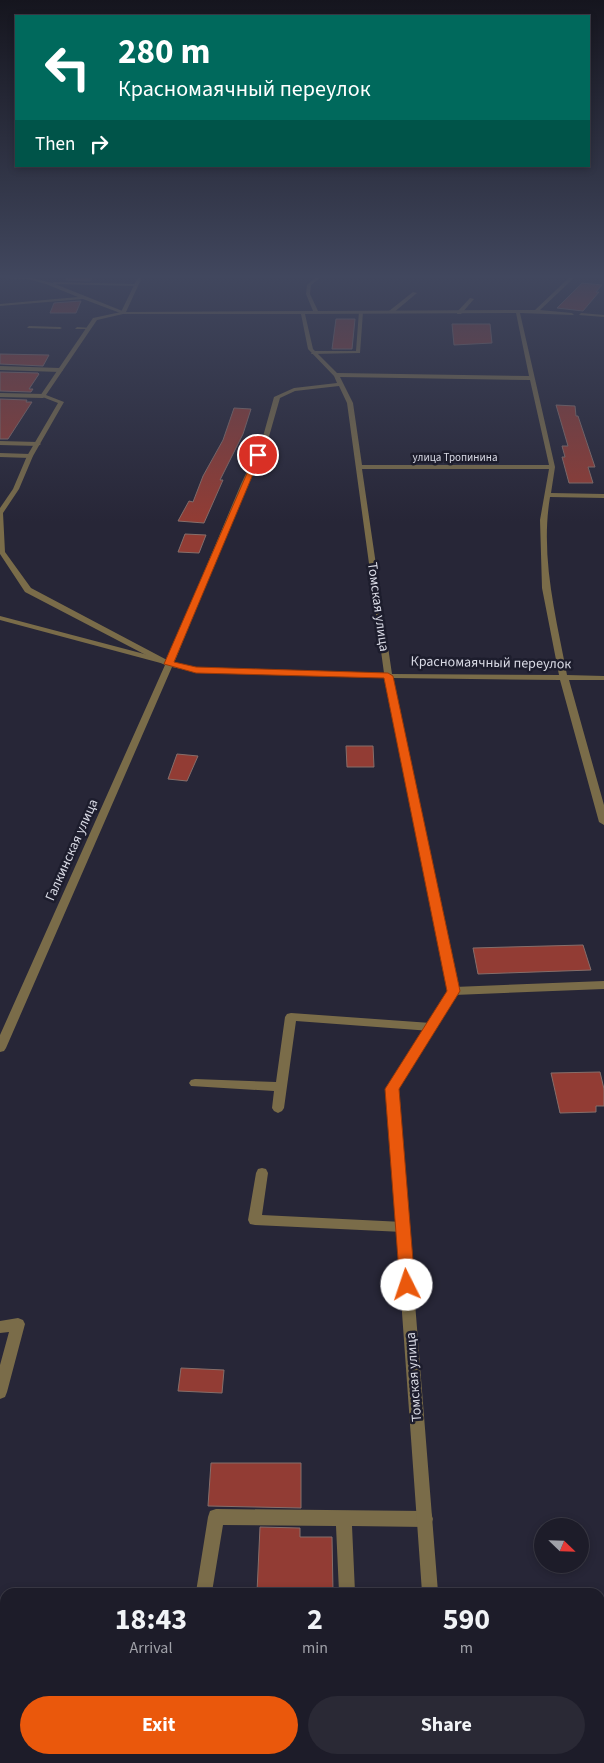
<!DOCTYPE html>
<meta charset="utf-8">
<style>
:root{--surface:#1d1c29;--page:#2a2935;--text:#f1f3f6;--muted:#a0a1a8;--line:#3b3a46;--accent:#ea580c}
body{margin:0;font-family:"Source Sans 3",sans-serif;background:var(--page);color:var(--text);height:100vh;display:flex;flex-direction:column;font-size:19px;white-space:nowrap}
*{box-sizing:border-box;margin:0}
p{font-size:16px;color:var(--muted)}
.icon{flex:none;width:28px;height:28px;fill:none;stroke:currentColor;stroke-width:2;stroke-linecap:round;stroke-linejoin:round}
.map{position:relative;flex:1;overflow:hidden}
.side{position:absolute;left:0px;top:1588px;width:605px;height:176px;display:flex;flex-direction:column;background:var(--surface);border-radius:15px 15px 0 0;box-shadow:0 2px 8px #0003,0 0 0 1px var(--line)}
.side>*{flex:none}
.banner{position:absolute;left:15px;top:15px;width:575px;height:152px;border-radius:0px;box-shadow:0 2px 8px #0003,0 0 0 1px var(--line);background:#00695c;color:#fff;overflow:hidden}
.needle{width:32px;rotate:113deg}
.controls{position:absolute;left:534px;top:1518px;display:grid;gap:10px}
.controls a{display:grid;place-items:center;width:55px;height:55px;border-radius:50%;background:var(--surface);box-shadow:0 2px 8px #0003,0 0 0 1px var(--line);font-size:25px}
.pin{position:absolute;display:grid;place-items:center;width:42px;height:42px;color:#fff;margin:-21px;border:2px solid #fff;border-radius:50%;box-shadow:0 1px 5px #0007}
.me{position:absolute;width:55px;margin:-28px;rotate:356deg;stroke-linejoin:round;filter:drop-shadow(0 0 4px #0008)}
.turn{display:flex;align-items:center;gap:18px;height:105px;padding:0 20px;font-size:22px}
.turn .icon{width:65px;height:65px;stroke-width:2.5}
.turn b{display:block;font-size:35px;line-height:42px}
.then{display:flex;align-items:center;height:48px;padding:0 20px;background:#0003;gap:10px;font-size:19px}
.eta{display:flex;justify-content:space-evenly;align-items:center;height:85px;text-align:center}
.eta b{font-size:30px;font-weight:700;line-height:35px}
.cta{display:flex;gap:10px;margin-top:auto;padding:10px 20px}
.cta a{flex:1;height:58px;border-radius:30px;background:var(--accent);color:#fff;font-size:20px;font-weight:700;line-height:58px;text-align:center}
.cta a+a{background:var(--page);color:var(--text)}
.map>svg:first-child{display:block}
.building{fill:#923c34;stroke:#866e6a}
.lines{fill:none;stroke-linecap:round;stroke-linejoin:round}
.service{fill:#7a6c49;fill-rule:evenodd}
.pedestrian{fill:#7a6c49;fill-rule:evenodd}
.minor{fill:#7a6c49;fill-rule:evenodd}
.route{fill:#ea580c;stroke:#983908}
.labels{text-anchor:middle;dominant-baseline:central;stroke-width:5;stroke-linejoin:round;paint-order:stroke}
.far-street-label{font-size:11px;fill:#d9dae5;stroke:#1d1d2d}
.street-label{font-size:14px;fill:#d9dae5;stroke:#1d1d2d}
</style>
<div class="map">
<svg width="604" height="1763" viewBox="0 0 604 1763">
<rect width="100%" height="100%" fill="#272637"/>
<path class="building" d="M69,275H93L90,281L66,280Z
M582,283L602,285L596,292H599L583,311L557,308Z
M81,301L76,313H50L54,303Z
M336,319H355L352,349H332Z
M452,324H490L492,343L454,345Z
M0,354L49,355L43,366L0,364Z
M0,372L38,373L39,374L29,389H33L31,392L0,391Z
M0,399L27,400L26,402H32L8,439H0Z
M556,405L575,406L576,416H578L595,467H588L593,483H569L562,457H565L562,446H568Z
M234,408L251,409L243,434L220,480H223L204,523L178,521L189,501L193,502L203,476L223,440Z
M185,534L206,535L199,553L178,552Z
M346,746H373L374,767H347Z
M177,754L198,756L187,781L168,779Z
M583,945L591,970L478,974L473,948Z
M600,1072L604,1089V1106H596V1112L560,1113L551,1073Z
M181,1368L224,1370L222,1393L178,1391Z
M211,1463H301V1508L208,1506Z
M260,1527L300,1528V1537H332L333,1592H257Z"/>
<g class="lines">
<path class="service" d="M0,276L28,277L52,283L54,282L136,284L138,285L136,286L55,284L125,312L123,314L83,299L0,306V304L78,297L46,284L28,279L0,278Z
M413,292L417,293L393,313H389V311Z
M470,298L474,299L461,314H457V312Z
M359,311L363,312L360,353L311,354L313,351H356Z
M29,326L60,327L62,328L60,329L27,328Z
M77,327L91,328L89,329H75Z
M0,366L60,368L63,370L60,372L0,370Z
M0,393L43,394L46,396L43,398L0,397Z
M0,441L38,442L41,444L38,446L0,445Z
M0,453L30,454L33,456L30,458L0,457Z
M604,981V989L454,995L450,994L448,991L450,988L454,987Z
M291,1013L431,1023L435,1024L437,1027L435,1030L431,1031L296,1021L284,1108L282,1111L278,1113L274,1111L272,1108L274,1091L191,1086L189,1083L191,1080L195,1079L276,1082L285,1017L287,1014Z
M262,1168L266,1169L268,1173L262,1215L403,1222L408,1223L410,1227L408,1231L403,1232L255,1225L250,1224L248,1220L256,1173L258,1169Z
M18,1318L23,1320L25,1324L7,1392L5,1397L0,1399V1365L9,1332L0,1333V1321Z
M216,1509L425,1511L431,1513L433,1519L431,1525L425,1527L352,1526L355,1592H339L336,1526L223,1525L212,1592H196L208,1517L210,1511Z
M0,1676L5,1678V1701L0,1699Z
M176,1759H194V1763H176Z
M347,1759H365V1763H347Z"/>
<path class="pedestrian" d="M0,616L171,661L172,663L168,665L0,620Z"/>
<path class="minor" d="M139,275H143L126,312L313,311L306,294L307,285L319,275H324L311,285L310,294L318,311L535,310L572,275H577L540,310L572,313L574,315L520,313L555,467L551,493L604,494V498L550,497C540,557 556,617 567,675L604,676V680H569L604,805V825L599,822L560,680L393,678L460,991L398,1089L438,1592H422L386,1089L448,991L384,678L196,672L172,667L6,1048L4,1051L0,1052V1035L165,665L25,592L0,554V508L13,489L27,456L58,403L40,396L93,318L121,312ZM516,313L529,376L337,373L313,349L305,314ZM123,314H301L308,349L334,376L337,383L294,388L274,397L262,440L241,484L167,660L31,588L5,552L3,513L19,489L33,456L64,402L46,395L97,320ZM340,377L530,380L549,465H362L353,403ZM339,386L347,403L384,673L196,668L174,663L247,484L268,440L280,398L295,391ZM362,469H549L540,520L542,588L559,675L392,674Z
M581,313L604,315V317L579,315Z
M432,1759H450V1763H432Z"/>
</g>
<linearGradient id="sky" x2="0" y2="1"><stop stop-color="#15151e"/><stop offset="0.53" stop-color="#41475e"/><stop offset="1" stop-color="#41475e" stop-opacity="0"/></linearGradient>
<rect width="604" height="522" fill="url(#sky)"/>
<path class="route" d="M258,453L261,455L174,662L196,667L388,673L393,676L460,991L399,1089L415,1285L413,1290L407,1292L402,1290L400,1285L385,1089L447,991L384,678L196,673L164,664L255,455Z"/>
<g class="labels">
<g class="far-street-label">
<text x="455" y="457">улица Тропинина</text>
</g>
<g class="street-label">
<text transform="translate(378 607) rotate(82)">Томская улица</text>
<text transform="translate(491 663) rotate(1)">Красномаячный переулок</text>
<text transform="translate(72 850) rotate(-66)">Галкинская улица</text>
<text transform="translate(414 1377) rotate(-94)">Томская улица</text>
</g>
</g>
</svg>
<div class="controls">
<a><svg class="needle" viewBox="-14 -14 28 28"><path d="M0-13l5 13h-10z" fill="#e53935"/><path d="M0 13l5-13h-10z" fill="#a0a1a8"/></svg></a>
</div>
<div class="pin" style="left:258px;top:455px;background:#d93025"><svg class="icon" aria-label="arrive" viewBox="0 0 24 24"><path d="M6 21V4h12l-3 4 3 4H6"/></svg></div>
<svg class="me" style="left:407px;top:1285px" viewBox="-20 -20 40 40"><circle r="19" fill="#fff"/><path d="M0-13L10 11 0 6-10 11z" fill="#ea580c"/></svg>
<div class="banner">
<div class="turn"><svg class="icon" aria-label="left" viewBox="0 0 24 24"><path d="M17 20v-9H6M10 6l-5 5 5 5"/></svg><div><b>280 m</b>Красномаячный переулок</div></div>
<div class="then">Then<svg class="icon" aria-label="right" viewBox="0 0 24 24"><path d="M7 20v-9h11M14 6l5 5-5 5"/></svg></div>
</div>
<section class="side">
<div class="eta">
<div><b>18:43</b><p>Arrival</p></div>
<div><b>2</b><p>min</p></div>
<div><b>590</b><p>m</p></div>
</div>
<div class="cta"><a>Exit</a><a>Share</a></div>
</section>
</div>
